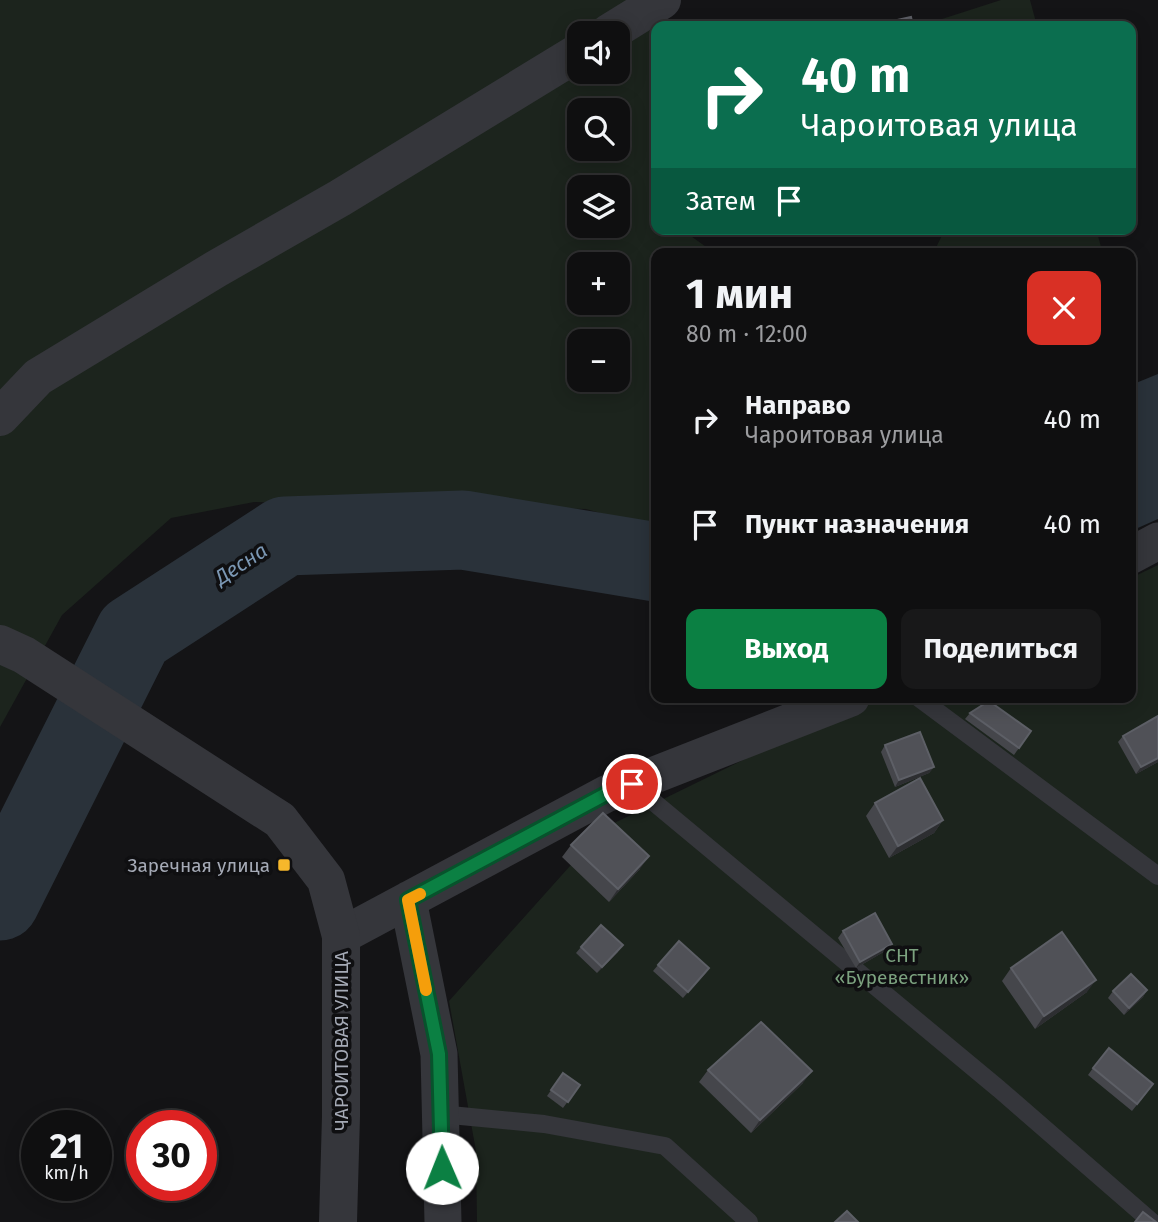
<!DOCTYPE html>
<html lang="ru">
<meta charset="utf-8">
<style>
:root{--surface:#0f0f10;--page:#181819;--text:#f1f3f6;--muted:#9b9c9f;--line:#2f2f30;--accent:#0b8043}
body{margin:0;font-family:"Fira Sans",sans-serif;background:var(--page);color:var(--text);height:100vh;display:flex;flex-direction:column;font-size:26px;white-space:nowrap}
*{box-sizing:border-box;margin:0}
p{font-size:23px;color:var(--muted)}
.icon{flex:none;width:38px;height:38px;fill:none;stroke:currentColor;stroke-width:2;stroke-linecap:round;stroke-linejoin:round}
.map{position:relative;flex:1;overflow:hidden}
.drawer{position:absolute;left:651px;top:248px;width:485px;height:455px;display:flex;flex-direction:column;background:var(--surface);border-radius:14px;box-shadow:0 4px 18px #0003,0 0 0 2px var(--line)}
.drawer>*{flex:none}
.hud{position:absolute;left:651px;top:21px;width:485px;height:214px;border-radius:14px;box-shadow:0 4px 18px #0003,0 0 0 2px var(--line);background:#0b6e4f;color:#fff;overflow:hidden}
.buttons{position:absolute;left:567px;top:21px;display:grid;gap:14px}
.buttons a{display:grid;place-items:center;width:63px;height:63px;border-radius:14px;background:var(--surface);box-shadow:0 4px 18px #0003,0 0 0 2px var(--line);font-size:35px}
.speed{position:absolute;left:21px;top:1110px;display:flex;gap:14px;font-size:35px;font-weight:700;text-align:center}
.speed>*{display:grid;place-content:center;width:91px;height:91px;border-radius:50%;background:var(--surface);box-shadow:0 4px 18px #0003,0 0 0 2px var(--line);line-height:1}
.speed small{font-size:18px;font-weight:400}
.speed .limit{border:10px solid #d22;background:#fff;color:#111}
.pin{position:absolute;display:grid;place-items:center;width:60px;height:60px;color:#fff;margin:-30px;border:4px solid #fff;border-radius:50%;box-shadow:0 2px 7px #0007}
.me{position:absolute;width:77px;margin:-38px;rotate:359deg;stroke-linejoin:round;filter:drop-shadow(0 0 5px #0008)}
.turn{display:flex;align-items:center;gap:24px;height:147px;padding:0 35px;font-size:32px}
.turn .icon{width:91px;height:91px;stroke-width:2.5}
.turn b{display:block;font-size:49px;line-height:60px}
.then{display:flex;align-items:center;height:66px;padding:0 35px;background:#0003;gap:14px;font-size:26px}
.round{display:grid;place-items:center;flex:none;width:74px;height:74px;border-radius:14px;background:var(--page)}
.head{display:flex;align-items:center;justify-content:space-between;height:119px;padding:0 35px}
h1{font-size:42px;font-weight:700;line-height:52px}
.action{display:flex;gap:14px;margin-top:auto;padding:14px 35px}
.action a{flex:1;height:80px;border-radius:14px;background:var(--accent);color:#fff;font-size:28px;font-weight:700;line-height:80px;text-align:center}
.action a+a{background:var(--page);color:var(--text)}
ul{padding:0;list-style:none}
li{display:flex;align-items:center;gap:21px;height:105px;padding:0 35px}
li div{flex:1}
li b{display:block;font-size:26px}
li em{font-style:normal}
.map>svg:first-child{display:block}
.green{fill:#1c241d;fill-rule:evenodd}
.water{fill:#2a323a}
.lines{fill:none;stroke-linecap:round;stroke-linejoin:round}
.river{stroke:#2a323a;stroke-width:79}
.service{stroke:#35363b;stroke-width:18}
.minor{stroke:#35363b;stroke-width:37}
.tertiary{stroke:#35363b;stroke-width:38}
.wall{fill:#45464b}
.shaded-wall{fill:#2d2e31}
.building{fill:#505157;stroke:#5d5f66;stroke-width:2}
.route-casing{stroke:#07532c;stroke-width:18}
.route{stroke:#0b8043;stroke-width:12}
.slow{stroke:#f59e0b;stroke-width:12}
.poi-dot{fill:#f6b72b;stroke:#0f0f11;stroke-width:2.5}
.labels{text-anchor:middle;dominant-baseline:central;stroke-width:7;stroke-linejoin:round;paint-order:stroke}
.poi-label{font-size:19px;fill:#a5aab6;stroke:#0f0f11;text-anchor:end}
.park-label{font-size:19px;fill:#7ca27f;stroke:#0f0f11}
.street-label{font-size:19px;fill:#a5aab6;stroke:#0f0f11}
.water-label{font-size:21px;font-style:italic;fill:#7b97b3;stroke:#0f0f11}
</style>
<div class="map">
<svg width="1158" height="1222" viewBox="0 0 1158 1222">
<rect width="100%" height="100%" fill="#141416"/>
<path class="green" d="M0,0H652L656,54V229H681L716,254H656V529L586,509L254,502L171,518L62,615L0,727ZM579,33H618V72H579ZM579,110H618V149H579ZM579,187H618V226H579ZM579,264H618V303H579ZM579,341H618V380H579Z
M1001,0H1030L1037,26H943L942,19Z
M945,229H1096L1103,254H933Z
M1158,565V1222H477L476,1151L449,1001L604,828L870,698H1130L1131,578Z"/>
<path class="water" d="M1158,374V519L1131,531V385Z"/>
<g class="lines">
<path class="river" d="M0,901L134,634L285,536L463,530L656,562"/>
<path class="service" d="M919,698L1158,876
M632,784L999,1089L1152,1222
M440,1114L544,1124L665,1146L749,1222"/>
<path class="minor" d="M1130,556L1158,541
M408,900L439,1054L443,1222
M341,936L606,794L851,698"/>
<path class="tertiary" d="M609,33L662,0
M0,417L38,377L216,269L340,198L579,52
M0,644L24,655L280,820L326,880L341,936V1116L338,1222"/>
</g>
<path class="wall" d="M970,713L1031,731L1014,755L965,719Z
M1123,736L1158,762L1136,774L1118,742Z
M885,745L934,767L929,773L895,787L881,752Z
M875,803L943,820L934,833L889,858L866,816Z
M571,845L640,869L609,902L562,857Z
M843,931L887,950L856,968L838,938Z
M581,947L618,952L597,973L576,953Z
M658,965L709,968L683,998L653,971Z
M1011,968L1087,992L1035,1029L1002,981Z
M1147,990L1143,997L1124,1015L1108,998L1113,991Z
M1093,1068L1148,1091L1132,1111L1088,1075Z
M708,1070L803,1083L751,1133L699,1082Z
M563,1073L580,1085L563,1108L547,1096Z"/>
<path class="shaded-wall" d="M1158,758V762L1136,774L1141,767Z
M934,767L929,773L895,787L899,780Z
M943,820L934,833L889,858L898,846Z
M649,856L640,869L609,902L618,889Z
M892,944L887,950L856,968L860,962Z
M623,945L618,952L597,973L602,967Z
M709,968L705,974L683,998L688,992Z
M1096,980L1087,992L1035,1029L1044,1016Z
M1147,990L1143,997L1124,1015L1129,1008Z
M812,1071L803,1083L751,1133L760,1120Z"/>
<path class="building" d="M911,17L913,26H870Z
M989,701L1031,731L1019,748L970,713Z
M1158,716V758L1141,767L1123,736Z
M920,732L934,767L899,780L885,745Z
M920,778L943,820L898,846L875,803Z
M603,813L649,856L618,889L571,845Z
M875,913L892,944L860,962L843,931Z
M601,925L623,945L602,967L581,947Z
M1062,932L1096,980L1044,1016L1011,968Z
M679,941L709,968L688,992L658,965Z
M1131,974L1147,990L1129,1008L1113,991Z
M761,1022L812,1071L760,1120L708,1070Z
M1109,1048L1153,1084L1137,1104L1093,1068Z
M563,1073L580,1085L568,1102L551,1090Z
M847,1211L858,1222H835Z
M1143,1212L1156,1222H1135Z"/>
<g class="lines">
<defs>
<path id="route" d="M442,1168L439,1054L408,900L606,794L632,784"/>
</defs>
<use href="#route" class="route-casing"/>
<use href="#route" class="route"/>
<path class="slow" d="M420,894L408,900L426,990"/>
</g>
<rect class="poi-dot" x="277" y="858" width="14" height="14" rx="3.5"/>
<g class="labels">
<g class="poi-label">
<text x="270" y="865">Заречная улица</text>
</g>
<g class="park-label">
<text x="902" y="955">СНТ<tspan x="902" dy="22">«Буревестник»</tspan></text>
</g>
<g class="street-label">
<text transform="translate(341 1041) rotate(-90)">ЧАРОИТОВАЯ УЛИЦА</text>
</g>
<g class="water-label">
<text transform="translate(241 564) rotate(-33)">Десна</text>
</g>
</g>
</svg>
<div class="buttons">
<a><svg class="icon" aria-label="sound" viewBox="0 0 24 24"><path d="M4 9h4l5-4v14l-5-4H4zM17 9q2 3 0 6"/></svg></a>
<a><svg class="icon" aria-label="search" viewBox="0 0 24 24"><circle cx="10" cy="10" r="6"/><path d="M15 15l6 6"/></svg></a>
<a><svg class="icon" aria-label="layers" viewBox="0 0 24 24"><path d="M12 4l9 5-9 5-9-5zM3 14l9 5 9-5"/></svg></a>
<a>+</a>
<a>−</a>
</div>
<div class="speed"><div>21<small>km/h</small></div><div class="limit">30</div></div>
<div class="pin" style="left:632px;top:784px;background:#d93025"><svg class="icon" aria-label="arrive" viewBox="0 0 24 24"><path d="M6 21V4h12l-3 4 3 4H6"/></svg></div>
<svg class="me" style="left:442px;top:1168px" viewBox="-20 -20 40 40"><circle r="19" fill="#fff"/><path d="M0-13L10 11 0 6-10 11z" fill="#0b8043"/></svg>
<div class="hud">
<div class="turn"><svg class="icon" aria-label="right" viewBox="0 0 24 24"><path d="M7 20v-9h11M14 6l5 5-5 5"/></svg><div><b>40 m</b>Чароитовая улица</div></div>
<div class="then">Затем<svg class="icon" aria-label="arrive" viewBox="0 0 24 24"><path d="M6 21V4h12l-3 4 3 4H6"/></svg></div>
</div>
<section class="drawer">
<div class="head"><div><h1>1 мин</h1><p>80 m · 12:00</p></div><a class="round" style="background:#d93025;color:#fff"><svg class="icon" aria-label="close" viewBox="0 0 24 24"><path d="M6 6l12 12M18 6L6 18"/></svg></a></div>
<ul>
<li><svg class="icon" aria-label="right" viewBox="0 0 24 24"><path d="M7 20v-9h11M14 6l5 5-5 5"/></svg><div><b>Направо</b><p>Чароитовая улица</p></div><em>40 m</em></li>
<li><svg class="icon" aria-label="arrive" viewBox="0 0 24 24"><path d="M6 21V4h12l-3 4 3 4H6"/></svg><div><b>Пункт назначения</b></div><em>40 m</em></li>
</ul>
<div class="action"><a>Выход</a><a>Поделиться</a></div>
</section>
</div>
